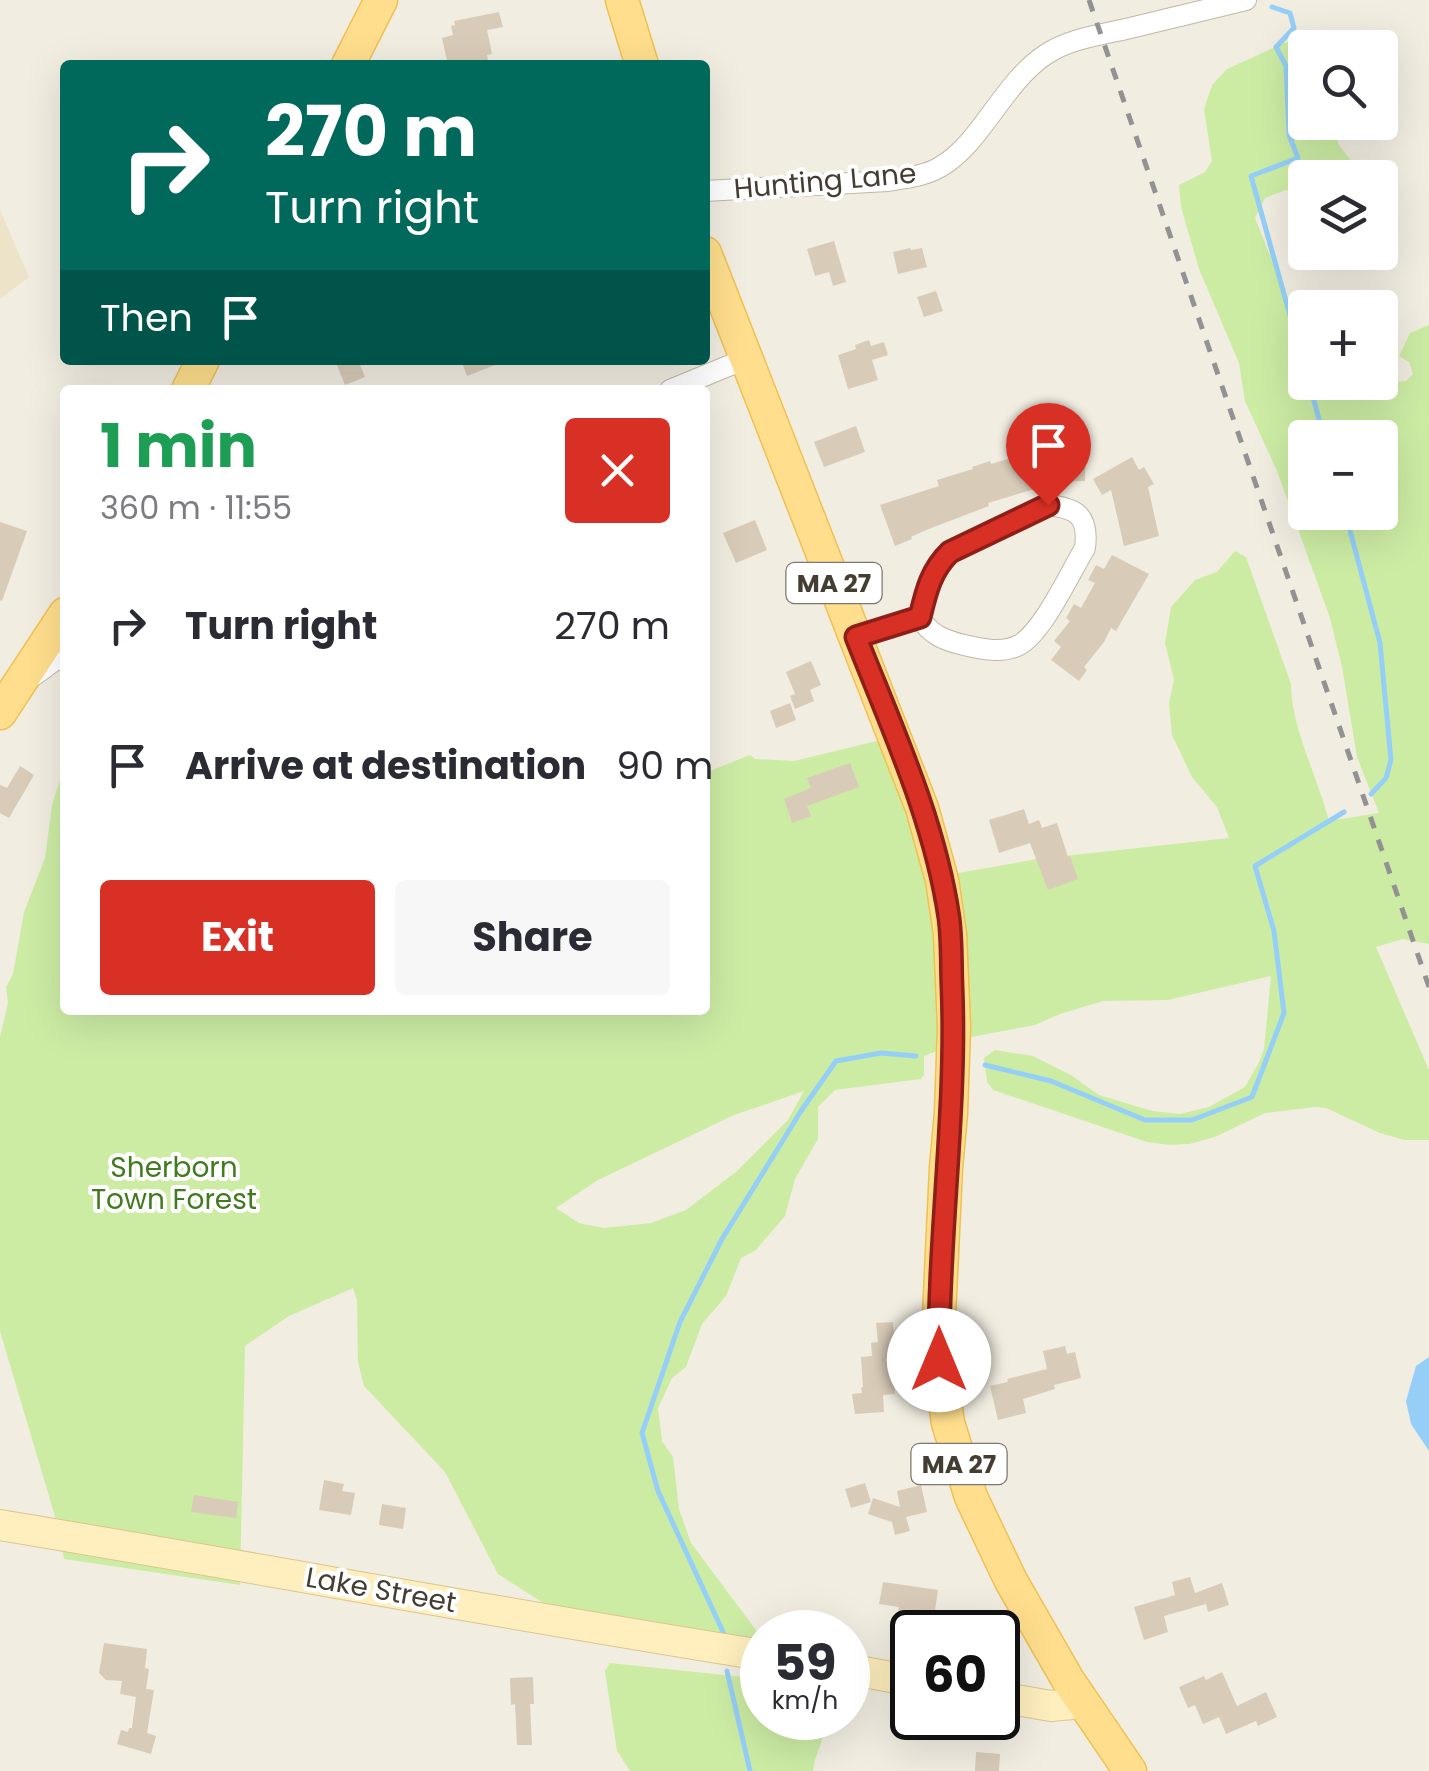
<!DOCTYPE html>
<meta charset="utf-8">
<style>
:root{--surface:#fff;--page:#f7f7f7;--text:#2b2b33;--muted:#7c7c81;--accent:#d93025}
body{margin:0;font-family:Poppins,sans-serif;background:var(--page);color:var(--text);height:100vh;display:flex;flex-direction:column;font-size:38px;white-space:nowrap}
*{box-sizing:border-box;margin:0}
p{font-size:32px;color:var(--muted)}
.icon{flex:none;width:55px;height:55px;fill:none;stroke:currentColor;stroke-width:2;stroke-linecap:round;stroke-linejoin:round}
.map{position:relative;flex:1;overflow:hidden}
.sheet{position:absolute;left:60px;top:385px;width:650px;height:630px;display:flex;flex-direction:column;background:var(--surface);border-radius:10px;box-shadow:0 10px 40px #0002}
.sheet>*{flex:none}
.banner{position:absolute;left:60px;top:60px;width:650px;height:305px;border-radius:10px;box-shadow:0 10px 40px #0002;background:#00695c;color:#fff;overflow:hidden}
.buttons{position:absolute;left:1288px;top:30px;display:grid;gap:20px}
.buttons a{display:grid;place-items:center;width:110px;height:110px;border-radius:10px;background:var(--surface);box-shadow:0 10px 40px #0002;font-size:50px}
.speed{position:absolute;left:740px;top:1610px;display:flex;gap:20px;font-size:50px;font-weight:700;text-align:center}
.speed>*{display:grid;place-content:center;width:130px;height:130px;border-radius:50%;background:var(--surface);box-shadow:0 10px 40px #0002;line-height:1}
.speed small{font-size:25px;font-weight:400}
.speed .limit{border:5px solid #111;border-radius:15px;background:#fff;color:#111}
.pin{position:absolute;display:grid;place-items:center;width:85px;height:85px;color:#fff;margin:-102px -42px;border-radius:50% 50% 50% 0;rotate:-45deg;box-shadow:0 0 10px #0007}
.pin .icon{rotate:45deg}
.me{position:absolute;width:110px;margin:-55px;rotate:0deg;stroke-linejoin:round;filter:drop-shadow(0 0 8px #0008)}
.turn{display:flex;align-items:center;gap:35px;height:210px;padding:0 40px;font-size:45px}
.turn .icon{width:130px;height:130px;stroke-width:2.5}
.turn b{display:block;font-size:70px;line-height:85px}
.then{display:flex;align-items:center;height:95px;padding:0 40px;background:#0003;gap:20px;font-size:38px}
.round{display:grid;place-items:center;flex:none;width:105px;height:105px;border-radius:10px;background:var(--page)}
.headline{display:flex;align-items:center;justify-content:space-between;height:170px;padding:0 40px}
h1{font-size:60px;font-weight:700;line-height:75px;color:#1e9e55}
.cta{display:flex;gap:20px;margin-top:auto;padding:20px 40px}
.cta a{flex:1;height:115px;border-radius:10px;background:var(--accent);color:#fff;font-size:40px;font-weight:700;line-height:115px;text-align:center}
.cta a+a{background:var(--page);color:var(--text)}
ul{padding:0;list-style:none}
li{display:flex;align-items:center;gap:30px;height:140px;padding:0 40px}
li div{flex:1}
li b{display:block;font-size:38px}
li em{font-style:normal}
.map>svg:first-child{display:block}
.education{fill:#ede3c9}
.green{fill:#cceca4;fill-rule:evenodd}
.water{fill:#95cff7}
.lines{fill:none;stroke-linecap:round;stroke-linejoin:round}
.stream{stroke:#95cff7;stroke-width:5}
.building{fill:#d8cbb8}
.street-casing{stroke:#c1b8a6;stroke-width:22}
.secondary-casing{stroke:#dac68d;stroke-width:32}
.primary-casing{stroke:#efc052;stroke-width:35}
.street{stroke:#fff;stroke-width:20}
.secondary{stroke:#ffefbe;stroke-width:30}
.primary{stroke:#ffdf8d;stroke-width:32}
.rail{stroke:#929292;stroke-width:5;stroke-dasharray:12 12;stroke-linecap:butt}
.route-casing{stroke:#8d1f18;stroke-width:25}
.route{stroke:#d93025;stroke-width:18}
.labels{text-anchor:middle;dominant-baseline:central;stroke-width:8;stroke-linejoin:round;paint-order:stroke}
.shield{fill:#fff;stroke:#7c776f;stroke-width:2.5}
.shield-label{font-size:25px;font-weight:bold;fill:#443d31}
.street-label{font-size:28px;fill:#443d31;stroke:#fff}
.park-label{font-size:28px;fill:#427a20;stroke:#fff}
</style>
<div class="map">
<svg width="1429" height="1771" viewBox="0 0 1429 1771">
<rect width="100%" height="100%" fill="#f2ede1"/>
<path class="education" d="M0,210L29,277L0,299Z"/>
<path class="green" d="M1301,40L1311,44L1313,47L1305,48V122L1332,123L1339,145L1364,177L1305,178V196L1286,190L1265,198L1255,218L1305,342V382L1377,384L1406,381L1413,374L1409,362L1399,356L1410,333L1429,325V944L1403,939L1376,947L1429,1070V1140H1404L1380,1133L1326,1108L1315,1107L1265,1113L1215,1137L1189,1144L1170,1145L1147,1142L993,1090L987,1082L984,1058L995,1050L1033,1056L1071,1075L1099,1095L1152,1111L1180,1114L1209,1107L1245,1087L1259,1062L1264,1049L1271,976L1168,1000L1103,1001L1060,1014L1035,1025L971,1037L924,1056V1075L921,1079L835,1090L818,1107V1139L795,1179L785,1216L756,1250L741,1258L726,1296L702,1324L686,1367L672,1378L658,1408L662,1441L673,1457L679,1509L691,1543L756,1630L753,1642L548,1606L498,1574L445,1472L364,1386L358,1362L357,1300L353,1288L289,1316L245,1346L240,1585L64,1559L56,1520L0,1331V1037L8,1003L6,987L13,974L24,912L45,858L52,805L65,763V1010H705V773L750,755L755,759L794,761L885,739L953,874L1037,859L1229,838L1217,807L1192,777L1172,735L1169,703L1174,680L1165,643L1171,607L1195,580L1217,572L1235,551L1246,557L1291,684C1291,727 1318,778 1329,821L1379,813L1357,757L1342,667L1330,618L1277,471L1245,401L1239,363L1199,269L1181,207L1179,185L1205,172L1212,161L1204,109L1212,85L1227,69L1284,43ZM1305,438H1380V512H1305ZM804,1091L788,1120L737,1171L686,1210L651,1223L604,1228L579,1223L556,1208L598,1180L734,1115Z
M610,1663L762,1679V1718H823C826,1744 816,1748 813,1771H630L617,1751L605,1671Z"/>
<path class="water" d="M1429,1357V1451L1411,1424L1406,1401L1416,1366Z"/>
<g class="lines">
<path class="stream" d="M1272,7L1290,13L1294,28L1276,47L1286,66L1289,135L1298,158L1251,176L1305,369
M1309,382L1324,438
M1345,512L1380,643L1391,760L1386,778L1371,794
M985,1065L1051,1081L1145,1120H1192L1252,1097L1284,1013L1274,931L1255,866L1344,812
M724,1634L658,1491L642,1433L680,1322L722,1239L801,1111L836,1061L881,1053L916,1056
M727,1671L750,1771"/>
</g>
<path class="building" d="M499,12L503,27L487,30L492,54L487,55L489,65H448L442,38L453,35L451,26L455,25L454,21Z
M834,241L846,282L833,286L829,272L815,276L807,249Z
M910,248L911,250L922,248L927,267L898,274L893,252Z
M936,291L943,311L924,317L917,297Z
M869,340L871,346L884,342L888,355L872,360L878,380L848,389L838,355L856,349L855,345Z
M335,360H358L365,377L345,385Z
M461,360H505V361L467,376Z
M856,426L865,452L824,467L814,442Z
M1067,440H1086L1085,481L1051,482L1052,445H1067Z
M1029,447L1041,487L988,503L989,506L926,530L911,537L912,539L895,546L880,505L939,486L937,480L973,469L972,467L990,461L991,464L1018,456L1016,451Z
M1132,457L1139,470L1144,467L1154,484L1148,487L1159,536L1124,546L1111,490L1102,495L1093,479Z
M755,520L767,550L736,563L723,533Z
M0,522L27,531L2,601L0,600Z
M1112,555L1149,574L1116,631L1111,628L1104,642L1084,667L1087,670L1079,681L1051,660L1061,647L1054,641L1070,621L1066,618L1074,604L1081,608L1095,583L1088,580L1096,565L1104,569Z
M811,661L821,685L810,690L814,701L795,709L790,696L795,694L786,672Z
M790,703L796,720L776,728L770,711Z
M850,763L859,787L807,806L811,816L792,823L784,799L811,788L807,778Z
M20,766L34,775L9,818L0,813V785L7,788Z
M1024,809L1029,824L1039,820L1042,828L1057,823L1068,857L1070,856L1078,879L1048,890L1030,843L999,853L989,820Z
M893,1322L895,1349H899L901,1368H892L895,1394L883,1395L884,1412L855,1414L852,1394L862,1393L861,1388L863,1387L861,1357L872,1356L871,1343L878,1342L876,1323Z
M1065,1346L1067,1354L1075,1352L1081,1378L1054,1385L1055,1389L1023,1399L1026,1413L998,1420L990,1386L1008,1382L1007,1379L1047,1369L1043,1351Z
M324,1480L344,1484L342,1491L355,1493L351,1515L319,1510Z
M865,1483L871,1502L851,1508L845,1489Z
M921,1485L927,1512L906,1517L910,1531L895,1535L892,1522L868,1514L873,1498L900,1507L897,1491Z
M194,1495L238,1502L236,1518L191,1512Z
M382,1504L406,1508L403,1529L379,1525Z
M1190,1577L1195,1593L1222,1583L1229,1605L1208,1612L1206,1604L1164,1616L1168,1632L1144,1640L1134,1607L1175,1595L1172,1582Z
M883,1582L938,1590L934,1617L898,1611L899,1607L879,1604Z
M104,1643L147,1649L145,1668L149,1669L146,1689L154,1690L147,1733L156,1736L151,1754L117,1744L121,1730L128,1732L129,1728H132L136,1697L120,1694L122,1681L106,1680L99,1673Z
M1222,1672L1237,1706L1266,1692L1277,1717L1258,1726L1256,1721L1226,1734L1219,1717L1203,1724L1195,1705L1188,1708L1179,1687L1204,1676L1206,1680Z
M533,1677L534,1704H530L532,1745H517L515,1704L511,1705L510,1678Z
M976,1752L1000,1754L999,1771H975Z"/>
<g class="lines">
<defs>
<path id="street" d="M705,191L888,181C905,178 925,176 940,167C980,145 1003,83 1045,55C1068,39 1100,35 1126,29C1166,19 1206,10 1246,0
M670,390L745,359
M1048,505C1077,508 1089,516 1085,548C1070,573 1043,632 1019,645C1003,654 981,649 964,645C943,640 931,635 919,617C926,592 931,570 950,552Z
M856,637L919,617
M35,675L65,653"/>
<path id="secondary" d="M0,1525C254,1567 508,1615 762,1655
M848,1669L912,1681
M998,1697L1051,1706L1083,1703"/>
<path id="primary" d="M622,0L642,65
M348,65L381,0
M705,253L922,808L942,880L950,934L954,1027L951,1113L946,1168L939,1316V1360L948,1423L971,1497L1011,1581L1068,1680L1130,1771
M188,390L203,360
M0,713L65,614"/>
</defs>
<use href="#street" class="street-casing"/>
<use href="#secondary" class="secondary-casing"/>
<use href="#primary" class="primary-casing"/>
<use href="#street" class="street"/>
<use href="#secondary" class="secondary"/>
<use href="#primary" class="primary"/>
<path class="rail" d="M1089,0L1429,987"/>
</g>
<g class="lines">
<defs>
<path id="route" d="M939,1360C938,1235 957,1111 952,987C951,964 952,941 949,918C935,821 892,728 856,637L920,617C926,592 931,570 950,552L1048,505"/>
</defs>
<use href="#route" class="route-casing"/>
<use href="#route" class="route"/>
</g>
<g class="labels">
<g class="shield">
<rect x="786.5" y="563" width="95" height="40" rx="8"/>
<rect x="911.5" y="1444" width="95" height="40" rx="8"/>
</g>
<g class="shield-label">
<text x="834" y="583">MA 27</text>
<text x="959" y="1464">MA 27</text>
</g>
<g class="street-label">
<text transform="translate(825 181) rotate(-5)">Hunting Lane</text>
<text transform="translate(381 1590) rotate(10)">Lake Street</text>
</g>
<g class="park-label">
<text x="174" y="1167">Sherborn<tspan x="174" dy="32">Town Forest</tspan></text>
</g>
</g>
</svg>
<div class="buttons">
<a><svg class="icon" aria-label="search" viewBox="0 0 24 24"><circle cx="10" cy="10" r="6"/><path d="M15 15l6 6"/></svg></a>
<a><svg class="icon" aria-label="layers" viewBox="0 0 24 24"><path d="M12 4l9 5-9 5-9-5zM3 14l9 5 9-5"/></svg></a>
<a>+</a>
<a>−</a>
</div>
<div class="speed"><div>59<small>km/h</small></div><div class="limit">60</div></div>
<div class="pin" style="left:1048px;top:505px;background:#d93025"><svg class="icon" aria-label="arrive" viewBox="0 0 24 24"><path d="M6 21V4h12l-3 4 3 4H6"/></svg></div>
<svg class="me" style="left:939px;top:1360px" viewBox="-20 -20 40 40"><circle r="19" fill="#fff"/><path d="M0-13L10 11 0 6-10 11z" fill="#d93025"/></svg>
<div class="banner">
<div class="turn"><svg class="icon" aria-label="right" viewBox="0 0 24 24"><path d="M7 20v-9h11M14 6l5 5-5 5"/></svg><div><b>270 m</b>Turn right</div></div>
<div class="then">Then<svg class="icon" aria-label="arrive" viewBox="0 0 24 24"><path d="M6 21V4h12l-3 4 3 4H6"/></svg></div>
</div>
<section class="sheet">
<div class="headline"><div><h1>1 min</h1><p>360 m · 11:55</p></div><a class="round" style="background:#d93025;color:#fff"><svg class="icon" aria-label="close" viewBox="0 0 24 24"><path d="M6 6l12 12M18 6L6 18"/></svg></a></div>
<ul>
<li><svg class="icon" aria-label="right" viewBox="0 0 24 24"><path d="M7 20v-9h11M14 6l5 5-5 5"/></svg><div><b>Turn right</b></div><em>270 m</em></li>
<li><svg class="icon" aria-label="arrive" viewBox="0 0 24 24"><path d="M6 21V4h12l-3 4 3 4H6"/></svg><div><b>Arrive at destination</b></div><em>90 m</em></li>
</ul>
<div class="cta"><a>Exit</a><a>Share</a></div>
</section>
</div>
